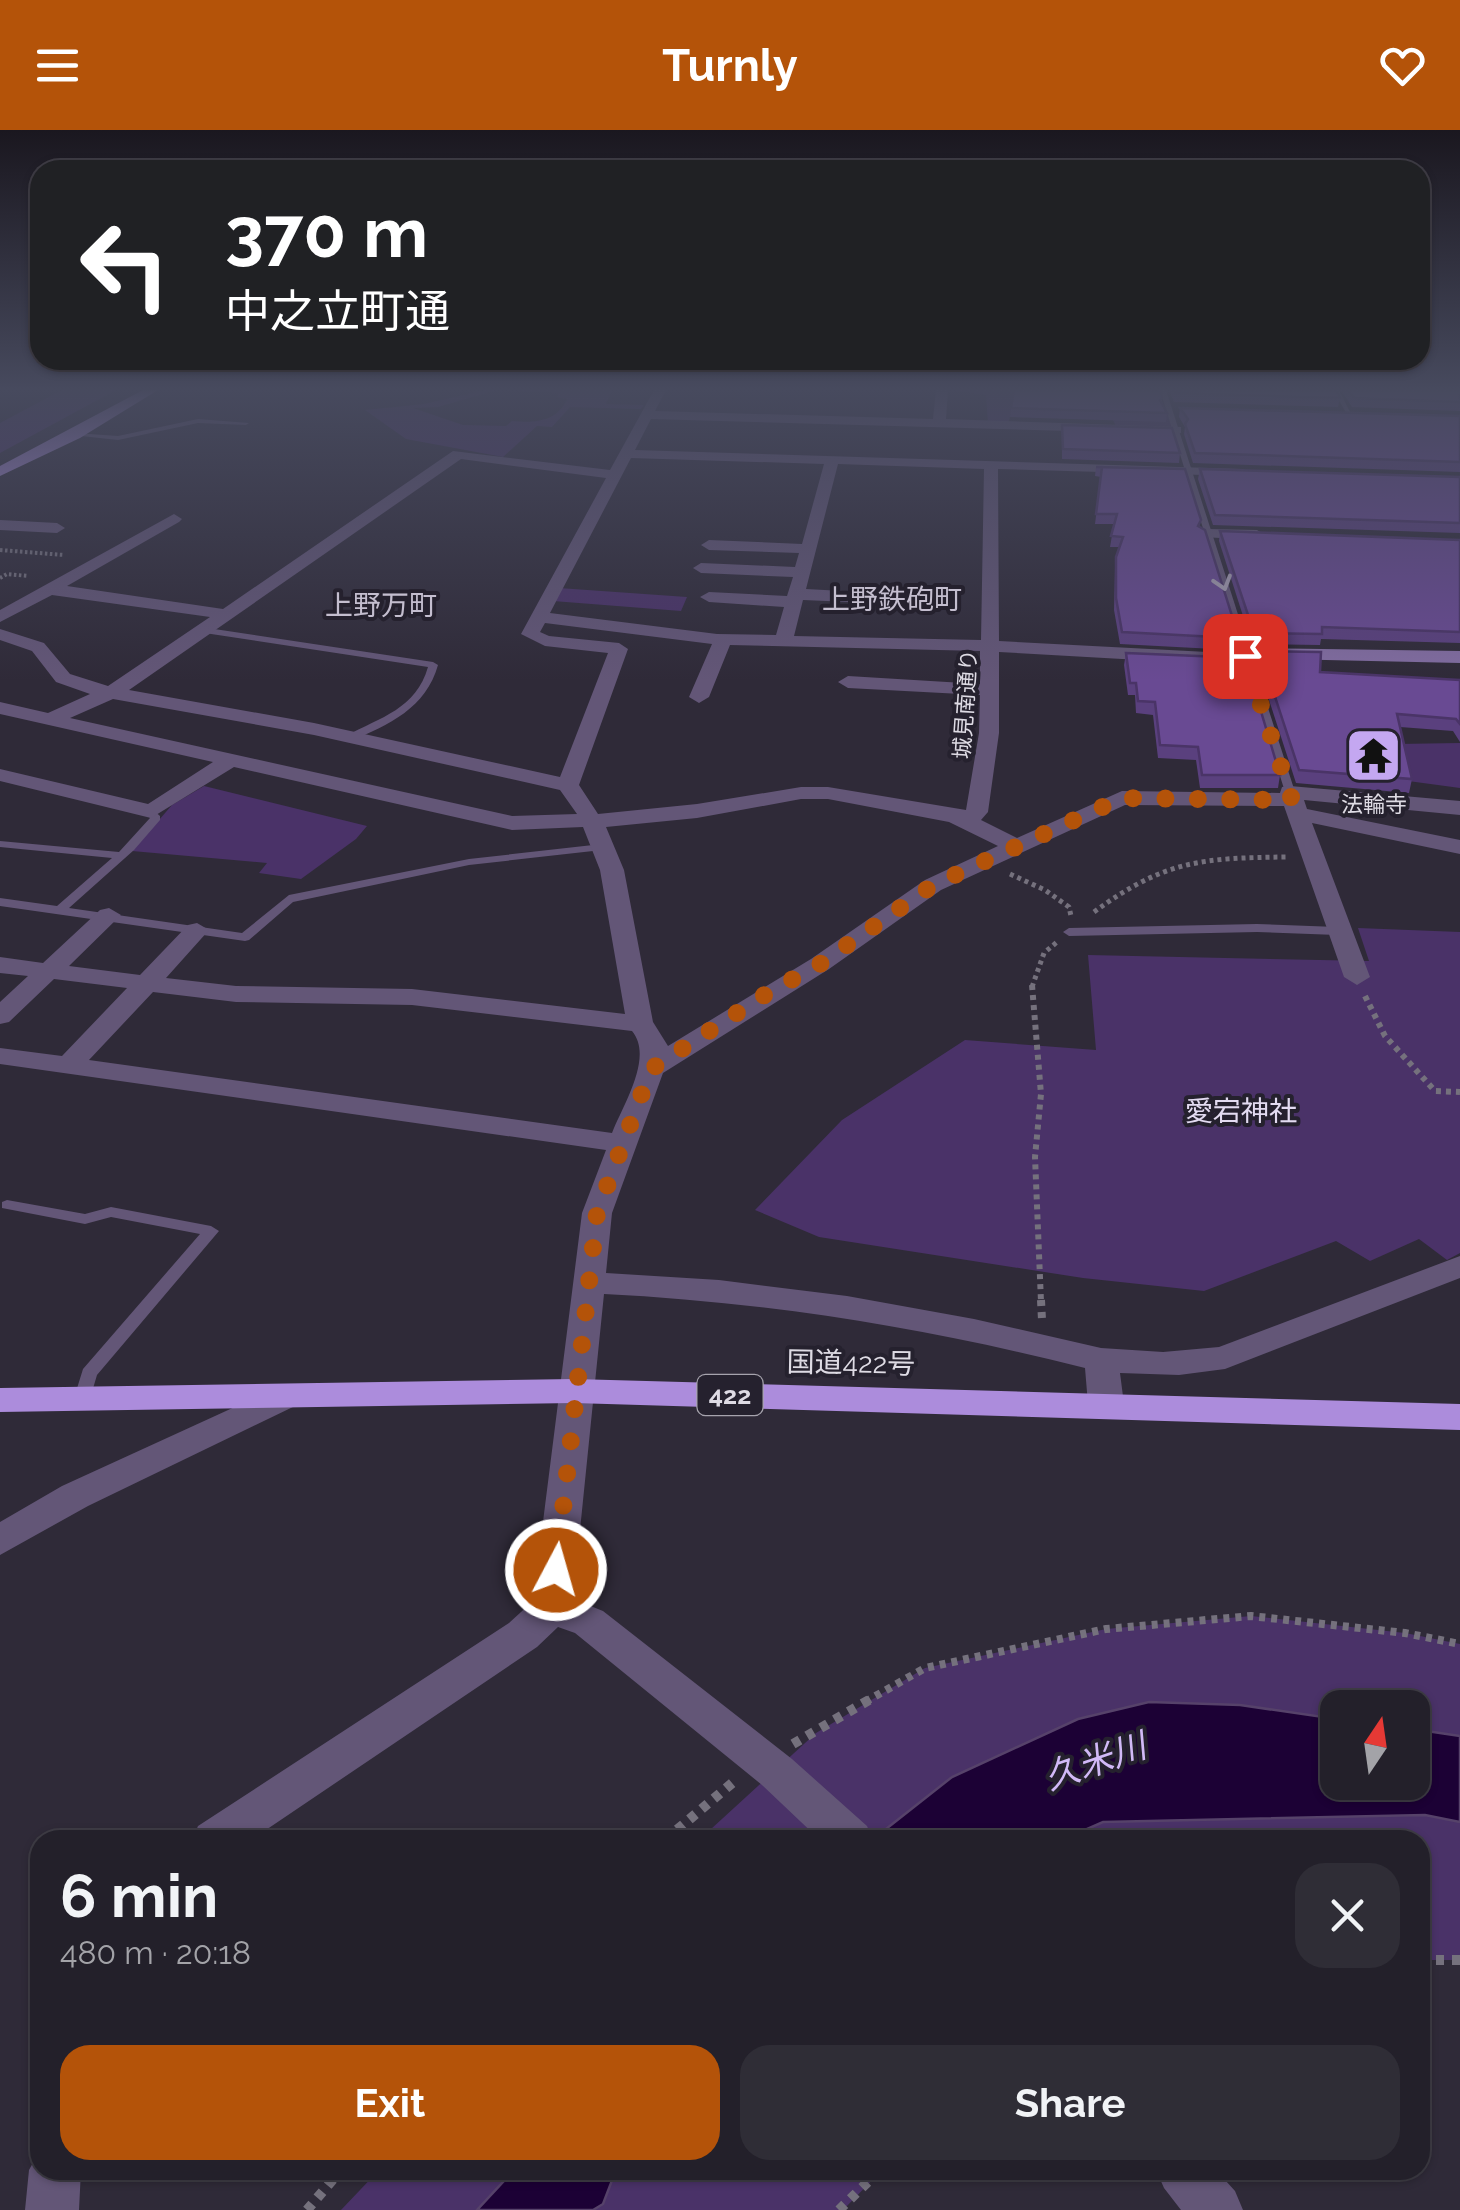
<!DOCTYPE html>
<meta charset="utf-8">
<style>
:root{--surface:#23202a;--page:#2f2d36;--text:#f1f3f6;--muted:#a3a3a8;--line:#403e47;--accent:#b45309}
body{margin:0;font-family:Raleway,"Noto Sans JP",sans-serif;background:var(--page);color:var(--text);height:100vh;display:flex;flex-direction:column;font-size:38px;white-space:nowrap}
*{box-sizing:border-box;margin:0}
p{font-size:32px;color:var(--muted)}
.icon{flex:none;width:55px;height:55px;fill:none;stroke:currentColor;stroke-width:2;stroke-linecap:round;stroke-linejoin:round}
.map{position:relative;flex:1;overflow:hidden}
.side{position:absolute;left:30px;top:1700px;width:1400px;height:350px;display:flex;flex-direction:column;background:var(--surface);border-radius:30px;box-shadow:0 2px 8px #0004,0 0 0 2px var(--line)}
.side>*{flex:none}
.banner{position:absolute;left:30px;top:30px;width:1400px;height:210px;border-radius:30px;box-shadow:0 2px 8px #0004,0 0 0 2px var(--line);background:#202124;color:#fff;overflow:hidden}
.needle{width:65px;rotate:13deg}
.buttons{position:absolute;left:1320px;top:1560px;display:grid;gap:20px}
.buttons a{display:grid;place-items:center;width:110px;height:110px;border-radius:20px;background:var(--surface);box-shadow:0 2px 8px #0004,0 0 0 2px var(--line);font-size:50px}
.pin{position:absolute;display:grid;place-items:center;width:85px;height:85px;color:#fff;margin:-42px;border-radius:20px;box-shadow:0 5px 15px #0006}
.me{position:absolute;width:110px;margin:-55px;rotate:6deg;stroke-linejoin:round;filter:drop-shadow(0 0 8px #0008)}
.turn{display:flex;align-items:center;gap:35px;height:210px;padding:0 30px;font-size:45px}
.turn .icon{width:130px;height:130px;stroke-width:2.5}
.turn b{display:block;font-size:70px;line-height:85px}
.round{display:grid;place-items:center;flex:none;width:105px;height:105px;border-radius:30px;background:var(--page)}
.overview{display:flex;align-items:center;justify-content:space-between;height:170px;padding:0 30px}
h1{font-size:60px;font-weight:700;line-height:75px}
.cta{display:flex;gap:20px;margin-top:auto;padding:20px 30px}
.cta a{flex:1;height:115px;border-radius:30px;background:var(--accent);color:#fff;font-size:40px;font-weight:700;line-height:115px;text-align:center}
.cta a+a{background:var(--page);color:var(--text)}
header{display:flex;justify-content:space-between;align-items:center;height:130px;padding:0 30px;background:var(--accent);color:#fff;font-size:45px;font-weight:700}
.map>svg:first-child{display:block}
.green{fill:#4a3268}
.water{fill:#1c0135;stroke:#56426a;stroke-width:2.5}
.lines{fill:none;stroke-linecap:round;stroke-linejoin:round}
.path-far4{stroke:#75717d;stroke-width:4;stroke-dasharray:2.5 2.5;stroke-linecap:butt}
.path-far3{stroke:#75717d;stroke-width:5;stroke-dasharray:4 4;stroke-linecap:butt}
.path-far2{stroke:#75717d;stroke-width:6;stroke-dasharray:5 5;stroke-linecap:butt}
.path-far1{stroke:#75717d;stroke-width:8;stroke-dasharray:6 6;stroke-linecap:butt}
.path{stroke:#75717d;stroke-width:10;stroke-dasharray:8 8;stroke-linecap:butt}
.lane{fill:#635677;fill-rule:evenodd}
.street{fill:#635677;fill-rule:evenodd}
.secondary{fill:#816ca0;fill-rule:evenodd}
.highway{fill:#ac8cdc;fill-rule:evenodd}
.wall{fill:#5a407e}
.building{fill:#694a93;stroke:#4a3467;stroke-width:2.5}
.oneway{stroke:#a79fb3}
.route{stroke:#b45309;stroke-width:18;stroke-dasharray:0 32.4}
.labels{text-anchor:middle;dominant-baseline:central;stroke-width:8;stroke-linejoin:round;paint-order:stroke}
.far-street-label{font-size:22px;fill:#dedbe4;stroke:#25212e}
.far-poi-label{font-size:22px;fill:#dedbe4;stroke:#25212e}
.shield{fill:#25212e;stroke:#a6a3ad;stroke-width:2.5}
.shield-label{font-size:25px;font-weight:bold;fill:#dedbe4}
.far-quarter-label{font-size:28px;fill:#c4becf;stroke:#25212e}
.park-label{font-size:28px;fill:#e3dbf1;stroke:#25212e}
.street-label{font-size:28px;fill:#dedbe4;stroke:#25212e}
.near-water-label{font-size:35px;font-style:italic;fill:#d1b9f7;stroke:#25212e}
</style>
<header><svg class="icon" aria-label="menu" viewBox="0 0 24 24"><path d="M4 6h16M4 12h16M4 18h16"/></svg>Turnly<svg class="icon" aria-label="heart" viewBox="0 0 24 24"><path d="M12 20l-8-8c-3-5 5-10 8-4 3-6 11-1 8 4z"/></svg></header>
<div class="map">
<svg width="1460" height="2080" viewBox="0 0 1460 2080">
<rect width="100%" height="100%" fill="#2f2a38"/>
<path class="green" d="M62,260H116L0,323V293Z
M485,260H497L438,277L413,278L463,295L506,296L512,291C535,293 557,292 567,269L557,267L559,263L504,260H612L606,274L644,275L641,279L570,277L552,297L537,296L503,327L406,309L365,280L424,274Z
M953,260H1100L1165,266L1151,268L1146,278H1169L1175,298L1116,296L1113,290L1011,283L1008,294H988L986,265Z
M559,458L687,467L681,481L553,471Z
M1460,613V658L1386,648L1397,614Z
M204,656L367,696L356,709L301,749L259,743L267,733L132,721L172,675Z
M1358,798L1460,802V1123L1447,1130L1419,1109L1370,1131L1336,1111L1204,1161L1083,1148L819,1107L755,1080L842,990L965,910L1096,920L1088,825L1369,831Z
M1251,1486L1405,1503L1460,1514V1606L1413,1599L1412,1578H1338L1337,1589L1240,1575L1149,1572L952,1647L872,1710H699L816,1603L925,1538L1106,1499Z
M1425,1685L1460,1692V1830H1420V1710H1062L1103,1692Z
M379,2040H514L477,2080H341Z
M616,2040H882L843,2080H593L603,2074Z"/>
<path class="water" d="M1149,1572L1240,1575L1337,1589L1338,1652H1412L1413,1599L1460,1606V1692L1425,1685L1103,1692L1062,1710H872L952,1647L1078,1589Z
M514,2040H616L603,2074L593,2080H477Z"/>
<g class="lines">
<path class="path-far4" d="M0,420L64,425
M0,448L7,444L28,446"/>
<path class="path-far3" d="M1010,744L1045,760L1069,777L1071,786
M1094,782C1165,730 1202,728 1287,727
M1032,857L1044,823L1057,812"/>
<path class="path-far2" d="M1032,855L1041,964L1035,1027L1041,1172
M1365,866L1385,906L1435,961L1460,962"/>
<path class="path-far1" d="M1041,1170L1042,1190
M865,1572L925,1538L1106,1499L1251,1486L1405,1503L1460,1514"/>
<path class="path" d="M793,1614L869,1570
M665,1710L737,1649
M1420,1830H1460
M307,2080L341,2040
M839,2080L880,2040"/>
<path class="lane" d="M1160,260H1166L1295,662L1294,664L1285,662Z
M1333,260H1339L1352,286H1348Z
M198,289L249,293L246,295L198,293L118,310L72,305L75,303L118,306Z
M201,497L433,532L438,535C426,578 389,595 350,611L346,610V606C381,587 416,579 428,537L198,502V498Z
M151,678L160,686V690L134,720L69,778L242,803L289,765L469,729L602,714L608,717L602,720L469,735L293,772L249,810L245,811L0,776V768L57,776L112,728L0,717V711L119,722L150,688L146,681Z
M1257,794L1337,797L1343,801L1337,805L1257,802L1069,806L1063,802L1069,798Z
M7,1070L85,1084L111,1077L211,1096L219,1101L97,1245L89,1272H77L74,1268L83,1239L200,1104L111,1087L85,1094L2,1078V1072Z"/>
<path class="street" d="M654,260H666L655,281L933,289L936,260H948L946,289L1181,297V303L1176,304L651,289L635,320L1243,339L1245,342L1238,346L998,339L999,511L1246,524L1255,530L1246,536L999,522V603L988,682L981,690L1017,708L1122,661L1280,663L1282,657L1290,656L1460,671V685L1304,670L1307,679L1460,710V724L1312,693L1370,847L1357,855L1344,847L1284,676L1125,675L941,760L829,839L663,943L612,1083L606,1143L719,1150L847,1166L974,1189L1101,1218L1163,1222L1219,1217L1460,1126V1148L1225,1239L1179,1245L1120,1243L1124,1274L1118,1283L1106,1286L1094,1283L1088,1274L1085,1238C927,1198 767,1172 604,1164L573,1469L603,1481L792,1629L867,1696L873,1710H820L762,1655L575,1503L558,1497L537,1517L251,1710H192L198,1696L509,1493L533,1471L582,1083L606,1020L0,934V918L62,926L127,858L54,849L9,892L0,894V872L28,846L0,843V827L43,833L100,780L109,778L121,785L69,836L140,845L188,795L197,793L209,800L166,848L236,856L412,859L625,884L600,740L583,697L512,700L234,637L151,688L0,651V639L148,674L213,632L0,584V572L48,583L90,564L56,552L32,521L0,510V499L44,513L70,544L108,556L210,487L52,465L0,492V480L174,384L182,389L179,392L67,456L223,479L453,321L610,340ZM631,328L824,334L802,414L709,410L701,415L709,420L799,423L795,437L701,433L693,438L701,443L793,447L787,466L709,462L700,467L709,472L784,477L776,505L717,504L550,483ZM461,329L606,348L521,504L545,516L608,523L560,647L314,593L129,560ZM838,334L984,339L981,510L794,506L803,470L898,474L907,469L898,464L806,459ZM545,493L712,514L689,567L699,573L709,567L730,515L980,521V554L848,546L838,552L848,558L980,565L979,603L966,680L828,657H801L697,674L598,684L579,655L628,519L619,513L549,506L540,502ZM113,569L314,605L560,660L577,684L512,686L70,588ZM801,669H828L949,692L998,716L925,750L811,829L668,916L653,892L624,740L606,697L697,688ZM153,862L236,872L412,875L632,901C654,927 623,975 612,1003L89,930Z
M0,390L57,393L65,398L57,403L0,400Z
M1208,399L1257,400L1265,405L1257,410L1202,407L1200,404Z
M283,1255L295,1258L301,1267L295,1276L88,1376L0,1425V1392L62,1356Z
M40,2020V2040H81L79,2080H25L29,2040Z
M1156,2040H1216L1235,2061L1243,2080H1181L1164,2058Z"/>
<path class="secondary" d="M1244,518L1460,521V533L1237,528V520Z"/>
<path class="highway" d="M143,260H158L80,308L0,346V336Z
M574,1249L1460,1274V1300L574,1273L0,1282V1258Z"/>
</g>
<path class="wall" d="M1169,260H1336L1340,268L1338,277L1174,272Z
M1341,260H1460V281L1352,277Z
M1162,267V273L1167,283L1166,292L1010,287L1011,278Z
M1180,278L1460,286V342L1193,333L1184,304L1185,297L1179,287Z
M1062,295L1180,323L1179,333L1062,329Z
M1096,337L1185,339L1200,397L1238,505L1236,516L1233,520L1120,514L1114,480L1115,438L1120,417H1110L1114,394H1095L1101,347L1095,346Z
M1200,339L1460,347V403L1213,395L1198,349Z
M1220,401L1460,410V513L1321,509L1320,515L1252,514L1219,411Z
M1260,521L1320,542L1460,550V612L1453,601L1400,597L1412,649L1409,663L1296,653L1257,533Z
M1126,523L1280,645L1278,658H1200L1196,630L1158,628L1153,585L1136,583L1135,565H1128L1124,535Z"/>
<path class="building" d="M1014,260H1160L1162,267L1160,270L1167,283L1011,278Z
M1174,260H1336L1340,268L1175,263Z
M1348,260H1460V272L1354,268Z
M1180,278L1460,286V332L1195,323L1185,294L1188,289Z
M1062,295L1172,298L1180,323L1063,319Z
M1096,337L1185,339L1201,390L1198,396L1205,400L1238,505L1235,508L1122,502L1116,468V427L1123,407L1111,406L1117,384H1096L1102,337Z
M1200,339L1460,347V393L1215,385Z
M1220,401L1460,410V502L1322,497V504L1254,503Z
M1260,521L1321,522L1320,542L1460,550V594L1456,589L1397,584L1412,649L1299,640Z
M1126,523L1245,528L1280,645H1202L1198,617L1160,615L1155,572L1138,571L1136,553H1130Z"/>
<defs><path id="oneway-chevron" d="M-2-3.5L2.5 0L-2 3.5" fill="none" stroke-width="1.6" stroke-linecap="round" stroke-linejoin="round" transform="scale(2.5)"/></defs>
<use class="oneway" href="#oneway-chevron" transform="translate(1223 453) rotate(73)"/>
<linearGradient id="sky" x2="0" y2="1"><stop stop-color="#1a171f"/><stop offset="0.47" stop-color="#474a5e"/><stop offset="1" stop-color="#474a5e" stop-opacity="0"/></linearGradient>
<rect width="1460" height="551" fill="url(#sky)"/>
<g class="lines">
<path class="route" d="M556,1440L597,1083L651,939L766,864L820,834L933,755L1122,668L1292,670L1245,526"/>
</g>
<defs>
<symbol id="temple-square" viewBox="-11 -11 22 22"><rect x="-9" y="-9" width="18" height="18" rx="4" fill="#c4a7f1" stroke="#25212e"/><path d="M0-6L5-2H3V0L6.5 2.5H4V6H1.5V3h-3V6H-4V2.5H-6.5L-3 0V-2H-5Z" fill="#111"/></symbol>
</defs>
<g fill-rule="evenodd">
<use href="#temple-square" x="1342" y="594" width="63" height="63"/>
</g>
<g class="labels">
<g class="far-street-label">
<text transform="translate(965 574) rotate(-86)">城見南通り</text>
</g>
<g class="far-poi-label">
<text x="1374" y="674">法輪寺</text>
</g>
<rect class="shield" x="697.5" y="1245" width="65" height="40" rx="8"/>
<g class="shield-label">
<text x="730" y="1265">422</text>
</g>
<g class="far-quarter-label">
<text x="892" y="469">上野鉄砲町</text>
<text x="381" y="475">上野万町</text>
</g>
<g class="park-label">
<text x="1241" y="981">愛宕神社</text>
</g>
<g class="street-label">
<text transform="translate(851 1233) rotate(1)">国道422号</text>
</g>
<g class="near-water-label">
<text transform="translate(1095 1631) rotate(-19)">久米川</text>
</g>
</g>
</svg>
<div class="buttons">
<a><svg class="needle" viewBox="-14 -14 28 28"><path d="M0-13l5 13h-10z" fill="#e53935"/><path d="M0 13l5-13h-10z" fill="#a3a3a8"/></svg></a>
</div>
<div class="pin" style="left:1245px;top:526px;background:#d93025"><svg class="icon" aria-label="arrive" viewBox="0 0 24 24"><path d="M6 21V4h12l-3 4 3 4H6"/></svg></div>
<svg class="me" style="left:556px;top:1440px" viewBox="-20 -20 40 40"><circle r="17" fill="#b45309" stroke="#fff" stroke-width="3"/><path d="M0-11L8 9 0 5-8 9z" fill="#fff"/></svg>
<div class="banner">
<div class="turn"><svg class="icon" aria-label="left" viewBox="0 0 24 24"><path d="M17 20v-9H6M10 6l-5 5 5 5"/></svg><div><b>370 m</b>中之立町通</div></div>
</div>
<section class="side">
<div class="overview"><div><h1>6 min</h1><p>480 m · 20:18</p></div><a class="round"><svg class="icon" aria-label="close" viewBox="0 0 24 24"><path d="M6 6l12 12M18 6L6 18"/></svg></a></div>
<div class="cta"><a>Exit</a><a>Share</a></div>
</section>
</div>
